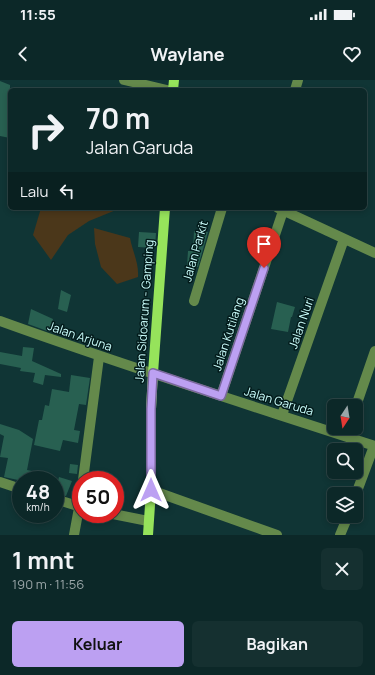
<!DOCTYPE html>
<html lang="id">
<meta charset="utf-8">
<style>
:root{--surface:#0c2828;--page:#153030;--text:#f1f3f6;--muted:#9aa6a8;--line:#2c4445;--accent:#bca0f2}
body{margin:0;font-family:Manrope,sans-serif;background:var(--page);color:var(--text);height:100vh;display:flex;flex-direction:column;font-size:15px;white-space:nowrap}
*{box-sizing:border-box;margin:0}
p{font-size:13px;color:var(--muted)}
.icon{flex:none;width:22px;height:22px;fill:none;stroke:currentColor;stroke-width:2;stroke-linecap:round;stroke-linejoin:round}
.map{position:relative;height:455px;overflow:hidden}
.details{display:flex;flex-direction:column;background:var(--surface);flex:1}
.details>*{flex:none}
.top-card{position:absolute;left:8px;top:8px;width:359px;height:122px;border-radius:6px;box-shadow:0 2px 6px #0003,0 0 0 1px var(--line);background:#0c2828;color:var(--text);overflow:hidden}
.needle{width:26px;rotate:192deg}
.controls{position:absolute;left:327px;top:319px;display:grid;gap:8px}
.controls a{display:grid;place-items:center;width:36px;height:36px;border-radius:6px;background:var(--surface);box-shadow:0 2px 6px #0003,0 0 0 1px var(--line);font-size:20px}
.speed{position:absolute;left:12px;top:391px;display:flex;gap:8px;font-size:20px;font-weight:700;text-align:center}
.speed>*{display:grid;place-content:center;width:52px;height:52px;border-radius:50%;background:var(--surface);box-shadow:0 2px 6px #0003,0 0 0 1px var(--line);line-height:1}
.speed small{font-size:10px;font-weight:400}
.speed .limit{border:6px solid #d22;background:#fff;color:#111}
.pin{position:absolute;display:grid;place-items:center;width:34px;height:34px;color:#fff;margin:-41px -17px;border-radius:50% 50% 50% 0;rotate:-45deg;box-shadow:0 0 4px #0007}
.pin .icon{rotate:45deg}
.me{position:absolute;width:44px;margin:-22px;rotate:0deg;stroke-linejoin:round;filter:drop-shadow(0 0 3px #0008)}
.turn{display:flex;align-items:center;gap:14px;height:84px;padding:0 12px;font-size:18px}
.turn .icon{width:52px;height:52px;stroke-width:2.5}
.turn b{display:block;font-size:28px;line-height:34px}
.then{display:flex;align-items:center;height:38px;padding:0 12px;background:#0003;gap:8px;font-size:15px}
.round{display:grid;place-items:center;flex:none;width:42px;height:42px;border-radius:6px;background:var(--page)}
.summary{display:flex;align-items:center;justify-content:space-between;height:68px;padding:0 12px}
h1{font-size:24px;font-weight:700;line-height:30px}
.primary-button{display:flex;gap:8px;margin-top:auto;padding:8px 12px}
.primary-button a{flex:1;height:46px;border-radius:6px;background:var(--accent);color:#111;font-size:16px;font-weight:700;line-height:46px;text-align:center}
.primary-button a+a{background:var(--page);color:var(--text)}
.status{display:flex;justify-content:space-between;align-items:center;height:28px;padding:0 20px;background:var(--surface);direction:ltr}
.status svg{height:11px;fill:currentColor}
header{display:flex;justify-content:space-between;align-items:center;height:52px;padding:0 12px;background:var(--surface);font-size:18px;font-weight:700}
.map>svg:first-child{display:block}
.green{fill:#4b371a}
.building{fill:#286051}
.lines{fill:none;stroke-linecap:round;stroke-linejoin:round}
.minor{stroke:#64894b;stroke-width:10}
.major{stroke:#96e35b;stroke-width:10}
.route-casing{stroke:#7a689d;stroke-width:10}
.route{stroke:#bca0f2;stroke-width:7}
.labels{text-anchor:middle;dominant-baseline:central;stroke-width:3;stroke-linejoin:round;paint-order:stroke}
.street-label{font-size:12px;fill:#cbfffd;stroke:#031b1b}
</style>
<div class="status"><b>11:55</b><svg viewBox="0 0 49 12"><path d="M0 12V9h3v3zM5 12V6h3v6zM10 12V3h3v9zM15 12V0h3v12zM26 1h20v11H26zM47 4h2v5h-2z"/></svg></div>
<header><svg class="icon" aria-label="back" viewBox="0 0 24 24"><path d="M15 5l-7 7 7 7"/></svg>Waylane<svg class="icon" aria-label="heart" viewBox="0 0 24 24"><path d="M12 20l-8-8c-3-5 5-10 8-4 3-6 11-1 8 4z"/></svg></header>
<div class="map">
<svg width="375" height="455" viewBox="0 0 375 455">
<rect width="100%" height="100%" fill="#103535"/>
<path class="green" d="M41,128H121L89,141L68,155L51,180L33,155Z
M94,148L130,158C133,173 139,183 138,197L117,204L101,187L95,164Z"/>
<path class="building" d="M0,1L10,5V58L0,56Z
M194,151L208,152L198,187L187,186L188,171H193Z
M139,152L156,153L155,168L138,167Z
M61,210L71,215L67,232L58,229Z
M277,222L295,227L292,237H291L288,252L271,249Z
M31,229L53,239L50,252L28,244Z
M23,267L34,268L32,281L61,294V297L45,295L43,305L33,302L35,293L20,291L21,288L0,284V272L22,276Z
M71,295L90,298L86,325L79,324L74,350L80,351L78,363L63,360L60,371L34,365L39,340H42L45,325L49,326L52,309L69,312Z
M0,344L19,350L33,359L27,390L32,391L31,400H18L4,397L8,378L0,377L4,356L0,354Z
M70,384L78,385L77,394L69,393Z
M59,397L72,401L66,416L55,413Z"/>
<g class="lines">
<path class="minor" d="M124,0L167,10
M295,10L298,0
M278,128L375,173
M194,221L222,128
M0,241C124,286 250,325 375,366
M221,316L283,131
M356,326L375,271
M282,335L344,159
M83,400L99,277
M0,402L21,409
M151,410L277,455
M356,414L374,366
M55,419L81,427
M113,434L148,441
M74,455L81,417
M340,455L348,436"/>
<path class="major" d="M173,10L174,0
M148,455L151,410V329L153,293L165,128"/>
</g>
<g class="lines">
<defs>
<path id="route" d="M151,410V329L153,293L221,316L264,188"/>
</defs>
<use href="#route" class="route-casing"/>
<use href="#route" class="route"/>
</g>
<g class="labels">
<g class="street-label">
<text transform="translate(195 171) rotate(-74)">Jalan Parkit</text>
<text transform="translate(144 231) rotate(-86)">Jalan Sidoarum - Gamping</text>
<text transform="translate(301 243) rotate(-71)">Jalan Nuri</text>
<text transform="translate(228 254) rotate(-72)">Jalan Kutilang</text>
<text transform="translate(80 256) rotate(19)">Jalan Arjuna</text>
<text transform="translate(279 321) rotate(17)">Jalan Garuda</text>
</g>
</g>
</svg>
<div class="controls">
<a><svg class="needle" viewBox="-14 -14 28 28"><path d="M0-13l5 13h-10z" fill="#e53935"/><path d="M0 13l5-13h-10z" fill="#9aa6a8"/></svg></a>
<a><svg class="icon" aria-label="search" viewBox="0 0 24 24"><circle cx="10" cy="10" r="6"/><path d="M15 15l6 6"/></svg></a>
<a><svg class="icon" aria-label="layers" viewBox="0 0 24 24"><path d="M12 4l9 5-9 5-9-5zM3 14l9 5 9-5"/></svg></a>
</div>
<div class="speed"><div>48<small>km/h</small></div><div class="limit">50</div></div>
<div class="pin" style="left:264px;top:188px;background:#d93025"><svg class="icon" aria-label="arrive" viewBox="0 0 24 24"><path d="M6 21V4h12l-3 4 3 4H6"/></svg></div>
<svg class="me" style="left:151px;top:410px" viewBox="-20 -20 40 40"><path d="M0-17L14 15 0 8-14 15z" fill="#bca0f2" stroke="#fff" stroke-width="4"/></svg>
<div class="top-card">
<div class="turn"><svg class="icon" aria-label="right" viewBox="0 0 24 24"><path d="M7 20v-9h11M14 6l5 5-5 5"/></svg><div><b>70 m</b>Jalan Garuda</div></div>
<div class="then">Lalu<svg class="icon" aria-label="left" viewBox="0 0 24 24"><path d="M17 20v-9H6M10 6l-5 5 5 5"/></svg></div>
</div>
</div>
<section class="details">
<div class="summary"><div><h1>1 mnt</h1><p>190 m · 11:56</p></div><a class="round"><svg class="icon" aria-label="close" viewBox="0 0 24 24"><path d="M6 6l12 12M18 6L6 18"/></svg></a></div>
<div class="primary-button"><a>Keluar</a><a>Bagikan</a></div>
</section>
